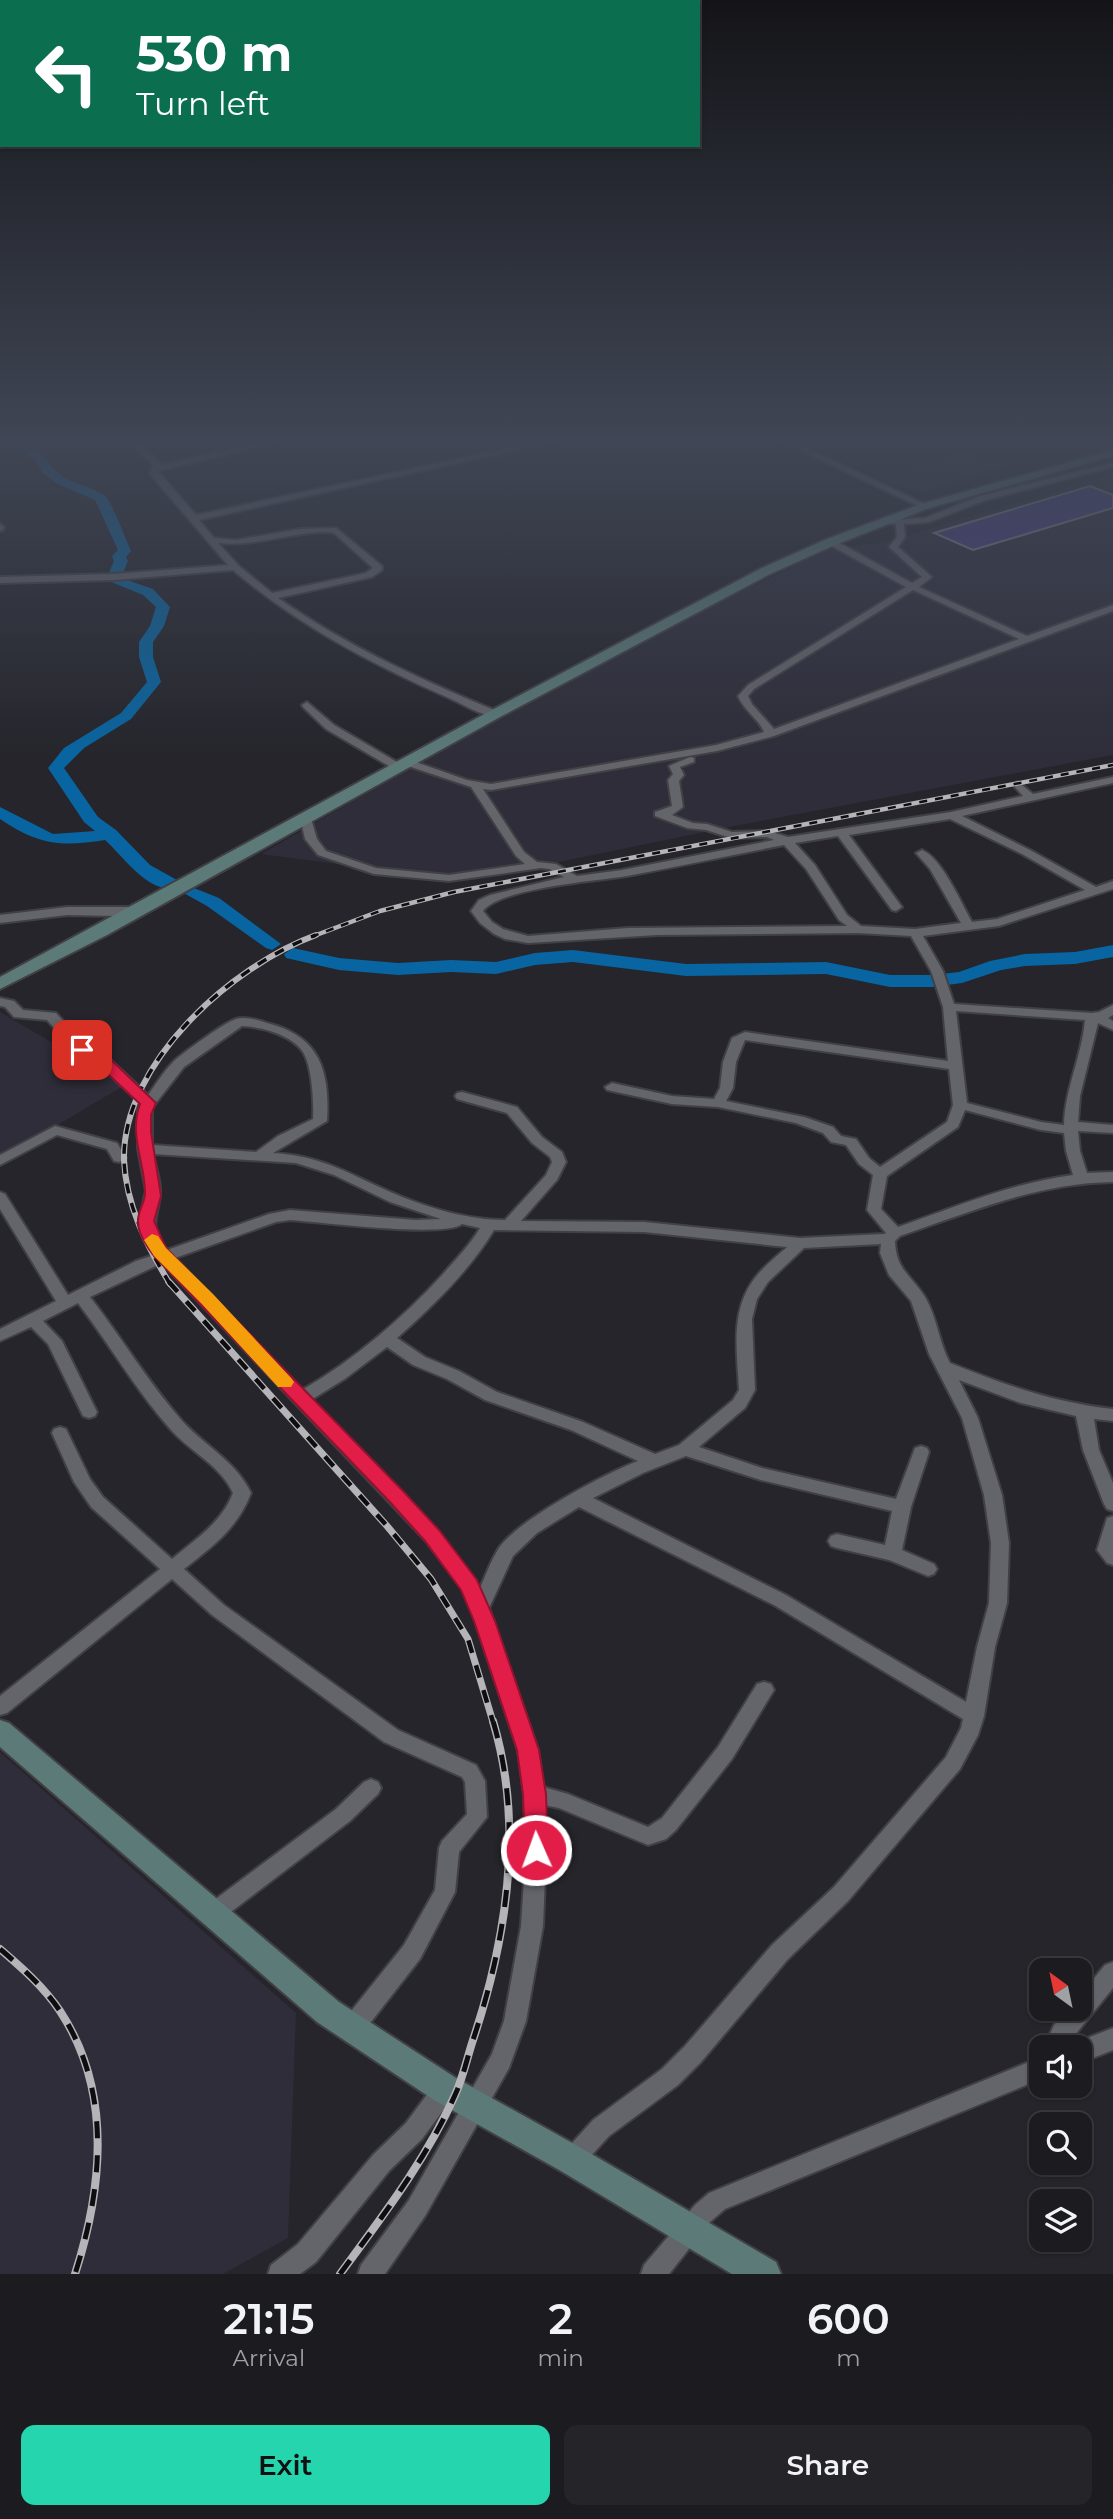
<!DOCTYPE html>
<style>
:root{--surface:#1c1c20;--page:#252529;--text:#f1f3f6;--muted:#a0a1a5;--line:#3a3a3e;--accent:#24d5ae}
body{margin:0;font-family:Montserrat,sans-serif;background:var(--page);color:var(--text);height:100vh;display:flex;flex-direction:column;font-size:26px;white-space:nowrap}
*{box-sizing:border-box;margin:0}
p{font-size:23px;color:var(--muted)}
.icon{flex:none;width:38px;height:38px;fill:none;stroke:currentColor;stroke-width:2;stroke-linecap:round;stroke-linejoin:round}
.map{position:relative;height:2274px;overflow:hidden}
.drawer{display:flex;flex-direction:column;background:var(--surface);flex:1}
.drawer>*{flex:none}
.guide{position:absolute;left:0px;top:0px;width:700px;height:147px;box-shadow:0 2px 5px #0004,0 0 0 2px var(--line);background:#0b6e4f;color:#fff;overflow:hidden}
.needle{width:46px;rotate:327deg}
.fabs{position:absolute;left:1029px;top:1958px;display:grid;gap:14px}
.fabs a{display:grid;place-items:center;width:63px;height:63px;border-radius:14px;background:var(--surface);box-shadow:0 2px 5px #0004,0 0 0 2px var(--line);font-size:35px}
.pin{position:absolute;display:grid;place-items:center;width:60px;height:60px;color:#fff;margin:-30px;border-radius:14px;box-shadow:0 4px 10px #0006}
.me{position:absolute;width:77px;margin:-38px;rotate:358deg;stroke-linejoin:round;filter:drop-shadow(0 0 5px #0008)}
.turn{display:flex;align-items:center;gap:24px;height:147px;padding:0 21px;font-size:32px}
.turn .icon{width:91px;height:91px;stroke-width:2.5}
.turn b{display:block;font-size:49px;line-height:60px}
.eta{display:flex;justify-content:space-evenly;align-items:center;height:119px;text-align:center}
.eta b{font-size:42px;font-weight:600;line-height:49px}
.primary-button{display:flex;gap:14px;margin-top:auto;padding:14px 21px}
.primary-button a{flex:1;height:80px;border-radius:14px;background:var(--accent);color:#111;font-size:28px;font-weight:600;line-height:80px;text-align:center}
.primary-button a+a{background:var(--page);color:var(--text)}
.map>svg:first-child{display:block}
.built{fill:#2e2d39}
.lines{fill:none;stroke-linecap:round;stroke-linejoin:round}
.river{fill:#0865a1;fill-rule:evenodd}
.building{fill:#473c88;stroke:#84848b;stroke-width:2}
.street-casing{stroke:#414145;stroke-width:4}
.secondary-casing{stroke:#414145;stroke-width:4}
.street{fill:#64646b;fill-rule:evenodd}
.secondary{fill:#5b7a78;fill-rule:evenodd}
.rail-far3-casing{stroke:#b5b5b9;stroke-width:4.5}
.rail-far2-casing{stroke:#b5b5b9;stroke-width:6}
.rail-far1-casing{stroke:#b5b5b9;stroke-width:7}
.rail-casing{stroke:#b5b5b9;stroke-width:8}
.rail-far3{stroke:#0e0e11;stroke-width:2.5;stroke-dasharray:8;stroke-linecap:butt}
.rail-far2{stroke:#0e0e11;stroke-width:3.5;stroke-dasharray:10;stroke-linecap:butt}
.rail-far1{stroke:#0e0e11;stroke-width:4.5;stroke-dasharray:13;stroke-linecap:butt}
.rail{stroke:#0e0e11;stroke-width:5;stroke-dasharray:17;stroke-linecap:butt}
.route{fill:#e11d48;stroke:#92132f;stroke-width:2}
.slow{fill:#f59e0b}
</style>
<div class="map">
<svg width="1113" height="2274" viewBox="0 0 1113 2274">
<rect width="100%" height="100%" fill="#25252b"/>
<path class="built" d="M963,452L1005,467L920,494L878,478Z
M1113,474V755L729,827L466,881L261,854L508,712L716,604L824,551L885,542Z
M0,1012L125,1085L0,1159Z
M0,1752L296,2013L288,2238L223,2274H0Z"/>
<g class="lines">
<path class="river" d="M6,441C44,441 40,462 64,477C75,484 97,489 105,496C112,502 126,540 131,551L126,557L128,561L121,578L153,589L170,607L164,626L153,642V657L161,682L131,719L84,748L64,768L98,817L116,830L150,865L177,880L180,884L177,888C149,895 123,856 105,840C60,847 39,845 0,819V807L53,834L95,831L84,822L48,768L64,748L121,713L147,682L139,657V642L150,626L156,607L143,595L109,581L107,577L114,561L112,556L118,550L95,500L56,483L42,472L35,459Z
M189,886L219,898L281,944L272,950L266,948L207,906L180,891Z
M1113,945V957L1075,964L1025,966L1001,970L962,983L932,987H890L826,974L686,976L573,962L535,965L496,974L451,972L398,975L339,970L286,958L284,954L293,948L339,958L398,963L451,960L496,962L535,953L573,950L686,964L826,962L890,975H932L959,972L990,961L1025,954L1075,952Z"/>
</g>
<path class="building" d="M1090,486L1113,495V508L973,550L934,533Z"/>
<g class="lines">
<defs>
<path id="street" d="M127,441C142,441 152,454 161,465L267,441H282L158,471L196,515L542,441H557L199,520L214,538L236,540L300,529L336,528L382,566V570L372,577L278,598C346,646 422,680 499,712V716C484,718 463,704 449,698C371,664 298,625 233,570L114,580L0,583V577L114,574L228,565L150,474L153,466L147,458ZM324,532L334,533L373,568L366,573L272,593L239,566L218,543C254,547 288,533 324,532Z
M781,441H792L929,506L922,508Z
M1113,463V467L986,500L929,522L904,524L905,537L898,547L932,577L919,587L1027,636L1113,605V611L774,736L717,751L491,790L483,789L524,852L537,862L556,864L577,876L622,870L774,840L767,837L731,838L706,830L687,828L655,816V812L672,806L668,780L673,774L669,766L690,757L694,758V762L680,767L684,775L679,781L683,807L672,815L693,823L707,824L732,832L768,831L788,837L951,812L1023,796L1013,785L1018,782L1033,794L1113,777V783L962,816L1030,850L1096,887L1113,881V889L999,926L923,936L943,971L954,1004L1092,1013L1099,1012L1113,1005V1015L1108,1018L1113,1021V1030L1098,1023L1080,1096L1078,1122L1113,1125V1133L1078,1131L1080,1151L1087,1173L1113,1172V1182C1037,1183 971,1212 900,1236L895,1241C896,1270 911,1275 925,1297C937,1317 939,1343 950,1363C1005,1385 1053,1402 1113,1409V1421L1094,1419L1099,1450L1113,1483V1511L1107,1509L1104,1504L1083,1450L1076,1416L1021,1403L959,1380L978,1418L1002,1495L1009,1543L1007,1603L995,1647L984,1716L978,1735L960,1769L848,1901L788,1959L701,2062L678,2085L609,2136L580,2168L572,2172L564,2168L560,2160L564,2152L593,2120L662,2069L685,2046L772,1945L834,1887L946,1757L961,1728L963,1719L774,1605L579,1507L537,1533L513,1556L489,1608L538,1750L543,1787L568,1794L648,1827L662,1818L718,1747L757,1684L764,1682L771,1684L774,1690L732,1759L676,1830L666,1839L648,1845L559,1808L544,1805L546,1851L543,1926L526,2021L509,2068L425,2216L385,2274H358L361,2265L409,2200L492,2054L504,2021L521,1926L526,1851L524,1794L518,1750L471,1608L463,1590L426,1541L162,1263L90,1297C122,1338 149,1384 184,1423C207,1447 236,1462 251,1493C237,1529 213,1546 184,1569L224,1605L398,1730L476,1765L485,1781L487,1817L459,1852L455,1892L420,1959L360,2036L352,2039L344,2036L341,2028L344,2020L404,1945L435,1890L439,1848L442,1841L467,1814L465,1782L462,1777L384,1742L212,1615L172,1579L7,1713L0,1715V1696L160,1569L91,1507L74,1482L52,1433L54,1429L60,1427L66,1429L90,1479L103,1497L172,1559C196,1539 222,1522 233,1493C221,1466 191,1452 172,1431C137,1392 110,1345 78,1303L43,1321L62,1341L97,1412L95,1416L89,1418L83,1416L48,1344L31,1327L0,1341V1329L56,1301L0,1209V1192L5,1194L68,1295L136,1261L154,1255L144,1238L139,1221L146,1191L138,1149V1108L141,1104L94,1060L77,1053L47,1020L14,1017L5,1007L0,1006V998L14,1001L23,1010L56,1013L87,1047L104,1054L148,1095C156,1084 164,1071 174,1061C183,1053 225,1022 236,1019C245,1016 258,1020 267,1023C320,1036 330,1071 327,1121L273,1153C326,1156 353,1177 400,1196C432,1209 470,1220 505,1220L546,1175L552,1162L550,1157L532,1143L507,1113L457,1099L455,1096L457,1093L462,1092L517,1107L542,1137L562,1152L566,1162L557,1180L521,1221L644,1222L800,1238L884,1234L886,1233L867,1210L873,1175L859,1164L846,1145L831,1142L823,1133L796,1123L718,1107L672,1104L607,1090L605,1087L612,1083L672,1096L714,1099L720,1088L723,1062L732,1038L745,1032L948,1061L943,1007L931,971L911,936L858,933L657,935L528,943L505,939L494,934L480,923L471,911L479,900L490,895L564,877L549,869L541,868L449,881L374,874L318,855L305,839L300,817L302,815H310L317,839L326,851L376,868L449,875L525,864L516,856L471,787L402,764V760H410L467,780L491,784L716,745L764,732C758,718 744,711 738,696L748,685L906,587L828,544V540H834L912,583L922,577L889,547L897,537L896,524H891V520L925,518L980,496ZM913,590L1019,639L774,729L752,704L748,696L754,689ZM950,819L1022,854L1085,890L997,919L972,922C961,903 942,858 922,850L916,853L930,869L961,923L915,929L861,926L847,915L815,865L795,843L838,836L892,910L896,911L902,907L849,835ZM784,845L806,869L839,920L847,926L628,928L528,936L503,929L492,922L483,911C500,888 597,881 627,876C679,866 732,855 784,845ZM956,1011L1085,1020C1082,1056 1065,1088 1064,1125L1041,1122L967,1103ZM242,1026C261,1027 292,1035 303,1052C312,1066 314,1102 313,1119L278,1136L256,1152L152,1145V1108L184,1067ZM745,1040L949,1069L953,1105L947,1122L880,1167L869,1158L856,1139L841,1136L833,1127L804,1117L726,1101L733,1088L736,1062ZM965,1110L1041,1130L1064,1133L1066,1151L1073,1175C1012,1183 955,1207 898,1227L881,1209L887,1176L958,1127ZM153,1154L296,1163L334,1175L390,1202L441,1219L416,1220L290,1210L269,1214L167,1250C147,1224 158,1220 160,1193C161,1181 155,1166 153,1154ZM290,1220C319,1222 445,1238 462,1224L480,1228C470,1245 456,1259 443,1274C402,1319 355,1359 302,1390L175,1258L276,1222ZM494,1230L644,1232L787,1247C778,1255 767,1264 759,1273C729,1307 737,1349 739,1390L733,1400L679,1445L655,1454L583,1422L497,1392L459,1371L425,1357L397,1338C432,1307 470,1270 494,1230ZM881,1244L880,1253L889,1275L911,1301L929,1354L962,1418L984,1495L991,1543L989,1603L977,1647L966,1702L786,1595L593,1498L643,1473L686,1456L761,1480L892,1511L885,1545L837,1534L831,1536L828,1541L831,1546L837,1548L889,1560L928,1576L934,1574L937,1569L934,1564L902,1550L911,1507L929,1452L927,1448L921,1446L915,1448L896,1499L762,1468L699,1447L745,1408L755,1390L752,1319L757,1299L768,1282L804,1248ZM387,1347L413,1365L447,1379L485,1400L571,1430L638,1461C604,1474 519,1519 499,1548C491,1560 486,1575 480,1588L438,1531L311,1400L346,1378Z
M0,524L4,527L3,530L0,531Z
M307,702L334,725L402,765V769H394L326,729L303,707L302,705Z
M67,907H134L140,911L138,914L117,916L67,915L0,923V915Z
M55,1126L117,1143L126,1158L119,1162L114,1161L107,1149L57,1135L0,1165V1155Z
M1113,1516V1565L1107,1563L1097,1550L1107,1518Z
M371,1779L378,1782L381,1788L378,1794L350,1821L219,1921L212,1924L205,1921L201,1914L205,1907L336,1809L364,1782Z
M1113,1962V1988L1070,2041L1067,2048H1044L1054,2025L1068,2009H1080V1995L1105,1965Z
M1113,2028V2050L1080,2063V2048H1071L1072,2044Z
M1041,2057V2079L725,2209L711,2221L669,2274H641L644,2265L695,2205L709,2193Z
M445,2078L453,2081L456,2089L453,2097L422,2139L389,2171L316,2262L300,2274H268L271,2265L298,2244L373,2155L406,2123L437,2081Z"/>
<path id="secondary" d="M1113,450V456L929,508L835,545L770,574L500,717L107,935L0,989V977L490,711L762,568L827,539L921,504Z
M0,1720L9,1723L339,2002L456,2078L583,2149L776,2262L781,2274H732L561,2171L434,2100L317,2022L0,1747Z"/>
</defs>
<use href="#street" class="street-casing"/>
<use href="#secondary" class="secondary-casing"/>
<use href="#street" class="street"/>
<use href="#secondary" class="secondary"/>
<defs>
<path id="rail-far3" d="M311,937L380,911L454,892L1113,765"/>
<path id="rail-far2" d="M170,1284C147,1246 126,1206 124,1160C122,1063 232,966 316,935"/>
<path id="rail-far1" d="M169,1282L387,1526L431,1579L468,1639L493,1722"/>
<path id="rail" d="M0,1949C21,1967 44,1987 60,2011C112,2090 103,2187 75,2274
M340,2274C382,2217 426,2160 455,2095C463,2078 467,2058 473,2040C507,1938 524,1825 493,1721"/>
</defs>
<use href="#rail-far3" class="rail-far3-casing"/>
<use href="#rail-far2" class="rail-far2-casing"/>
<use href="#rail-far1" class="rail-far1-casing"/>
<use href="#rail" class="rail-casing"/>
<use href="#rail-far3" class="rail-far3"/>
<use href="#rail-far2" class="rail-far2"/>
<use href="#rail-far1" class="rail-far1"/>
<use href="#rail" class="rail"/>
</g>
<linearGradient id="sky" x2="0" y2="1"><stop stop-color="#141418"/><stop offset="0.58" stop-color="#404655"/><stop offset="1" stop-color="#404655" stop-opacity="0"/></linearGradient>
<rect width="1113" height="760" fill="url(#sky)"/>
<path class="route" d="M82,1045L105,1054L156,1103L151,1115V1132L161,1196L154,1221L166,1248L403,1491L439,1530L477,1580L495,1621L539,1750L546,1794L548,1850L545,1858L536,1861L528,1858L525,1850L523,1794L517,1750L474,1621L461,1590L425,1541L389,1501L154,1256C147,1246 138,1234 138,1222C137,1213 144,1204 145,1195C146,1164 128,1135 140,1104L94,1061L74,1050L77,1046Z"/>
<path class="slow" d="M152,1234L158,1236L166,1248L213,1294L291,1378L294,1382L291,1387H278L201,1303L154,1256L144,1240Z"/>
</svg>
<div class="fabs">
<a><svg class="needle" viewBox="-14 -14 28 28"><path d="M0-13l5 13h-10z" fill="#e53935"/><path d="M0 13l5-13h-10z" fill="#a0a1a5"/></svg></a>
<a><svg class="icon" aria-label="sound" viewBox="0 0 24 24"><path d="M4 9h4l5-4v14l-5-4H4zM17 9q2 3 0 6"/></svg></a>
<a><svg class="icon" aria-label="search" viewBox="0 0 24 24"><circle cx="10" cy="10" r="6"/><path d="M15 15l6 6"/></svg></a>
<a><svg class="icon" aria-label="layers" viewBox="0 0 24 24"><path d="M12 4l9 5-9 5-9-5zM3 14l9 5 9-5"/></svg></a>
</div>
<div class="pin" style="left:82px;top:1050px;background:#d93025"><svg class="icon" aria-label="arrive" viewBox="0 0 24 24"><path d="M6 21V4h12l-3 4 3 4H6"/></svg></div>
<svg class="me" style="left:536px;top:1850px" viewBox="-20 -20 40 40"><circle r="17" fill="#e11d48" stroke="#fff" stroke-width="3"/><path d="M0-11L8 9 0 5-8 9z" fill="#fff"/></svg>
<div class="guide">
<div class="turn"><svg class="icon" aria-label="left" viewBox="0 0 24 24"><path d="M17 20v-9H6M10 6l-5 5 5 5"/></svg><div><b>530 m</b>Turn left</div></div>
</div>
</div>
<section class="drawer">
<div class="eta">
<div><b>21:15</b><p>Arrival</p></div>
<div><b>2</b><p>min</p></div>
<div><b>600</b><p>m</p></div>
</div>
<div class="primary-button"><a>Exit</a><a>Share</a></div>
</section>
